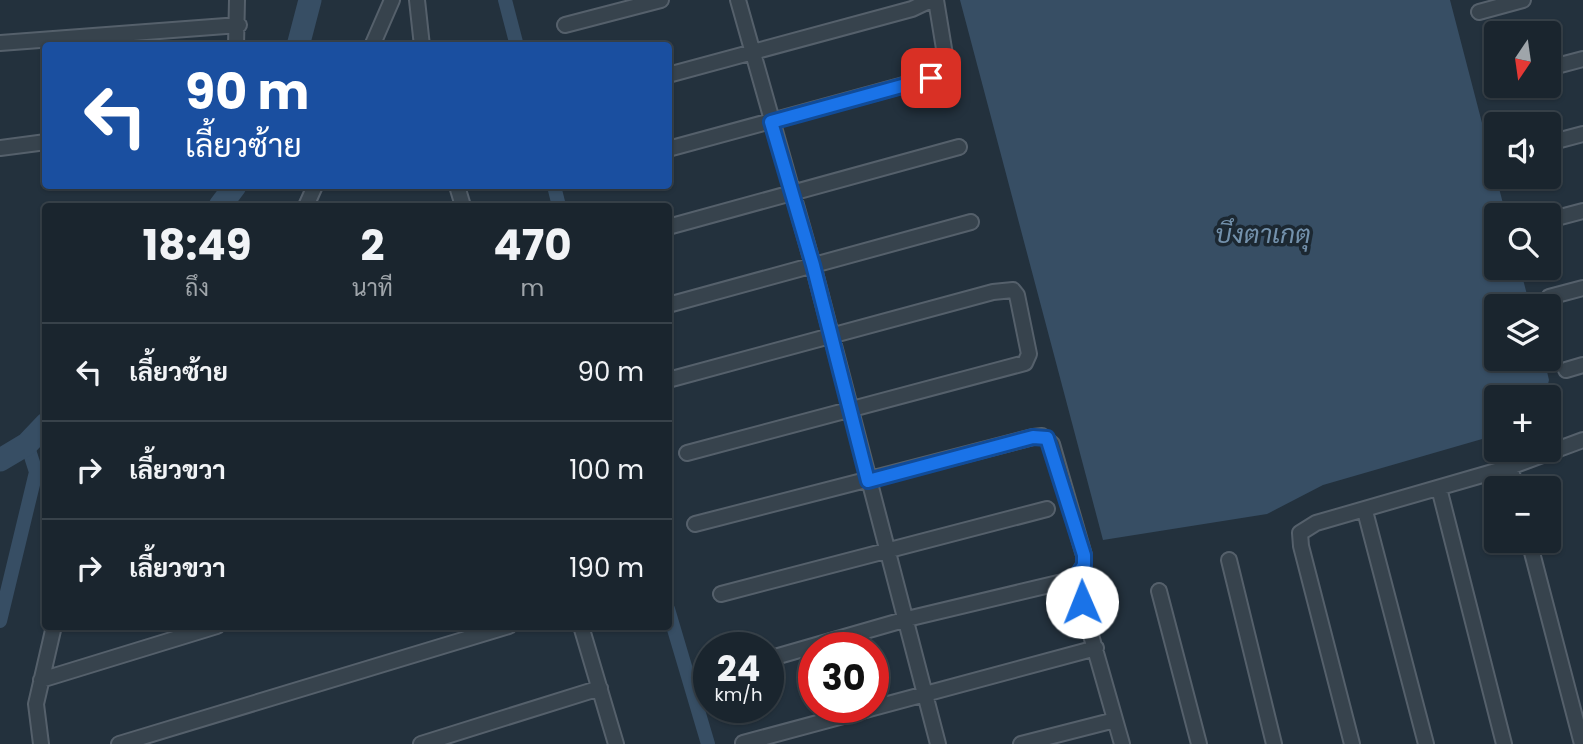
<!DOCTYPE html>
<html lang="th">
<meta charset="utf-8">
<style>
:root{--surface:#1a252e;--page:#27313a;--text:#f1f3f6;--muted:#9fa5aa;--line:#38424a}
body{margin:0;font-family:Poppins,Sarabun,sans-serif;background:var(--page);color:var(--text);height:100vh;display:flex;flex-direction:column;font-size:26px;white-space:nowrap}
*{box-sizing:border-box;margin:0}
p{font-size:23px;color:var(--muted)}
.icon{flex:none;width:38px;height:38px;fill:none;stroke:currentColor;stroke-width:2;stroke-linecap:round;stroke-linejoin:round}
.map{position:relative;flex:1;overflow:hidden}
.drawer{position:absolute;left:42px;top:203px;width:630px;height:427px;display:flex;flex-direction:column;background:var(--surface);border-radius:7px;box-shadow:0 2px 5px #0004,0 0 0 2px var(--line)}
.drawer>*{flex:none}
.top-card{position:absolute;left:42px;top:42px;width:630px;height:147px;border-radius:7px;box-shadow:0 2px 5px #0004,0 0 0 2px var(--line);background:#1a4fa0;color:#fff;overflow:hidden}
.needle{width:46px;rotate:193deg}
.fabs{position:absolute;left:1484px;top:21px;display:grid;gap:14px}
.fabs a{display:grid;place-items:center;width:77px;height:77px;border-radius:7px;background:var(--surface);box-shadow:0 2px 5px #0004,0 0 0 2px var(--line);font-size:35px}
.speed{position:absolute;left:693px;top:632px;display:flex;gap:14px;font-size:35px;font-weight:700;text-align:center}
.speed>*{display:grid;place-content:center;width:91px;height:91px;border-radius:50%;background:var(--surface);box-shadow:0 2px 5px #0004,0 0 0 2px var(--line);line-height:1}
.speed small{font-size:18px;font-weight:400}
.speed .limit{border:10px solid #d22;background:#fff;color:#111}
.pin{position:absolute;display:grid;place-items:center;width:60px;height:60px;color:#fff;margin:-30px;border-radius:14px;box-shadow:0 4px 10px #0006}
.me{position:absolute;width:77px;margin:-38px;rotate:359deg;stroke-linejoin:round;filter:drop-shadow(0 0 5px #0008)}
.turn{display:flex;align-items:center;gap:24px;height:147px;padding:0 28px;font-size:32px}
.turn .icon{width:91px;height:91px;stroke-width:2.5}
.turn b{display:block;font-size:49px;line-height:60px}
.eta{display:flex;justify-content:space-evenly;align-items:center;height:119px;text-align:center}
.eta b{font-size:42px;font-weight:700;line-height:49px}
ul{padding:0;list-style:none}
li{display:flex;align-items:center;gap:21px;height:98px;padding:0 28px;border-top:2px solid var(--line)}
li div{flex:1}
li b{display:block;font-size:26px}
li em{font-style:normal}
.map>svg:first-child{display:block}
.water{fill:#374e64}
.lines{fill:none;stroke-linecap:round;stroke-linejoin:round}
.canal{stroke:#374e64;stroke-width:14}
.river{stroke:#374e64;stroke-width:23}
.minor-casing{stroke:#55606b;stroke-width:18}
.minor{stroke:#37434d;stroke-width:14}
.route-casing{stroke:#114b97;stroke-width:18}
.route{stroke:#1a73e8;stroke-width:12}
.labels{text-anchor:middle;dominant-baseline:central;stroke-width:7;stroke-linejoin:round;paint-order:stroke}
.water-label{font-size:26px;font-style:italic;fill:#7391ac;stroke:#1c2832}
</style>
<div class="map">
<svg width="1583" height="744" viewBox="0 0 1583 744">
<rect width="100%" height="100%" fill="#23313d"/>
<path class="water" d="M960,0H1450L1506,215H1496V268H1520L1530,306H1496V359H1544L1549,380L1545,397H1496V435L1323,485L1267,514L1103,540Z"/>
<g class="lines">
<path class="canal" d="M505,0L517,46
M554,186L559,206
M668,609L708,744
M0,621L36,472L27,444"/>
<path class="river" d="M298,46L310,0
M220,206L235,186
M0,460L27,444L46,424"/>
<defs>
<path id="minor" d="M417,0L422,46
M738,0L813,265L938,744
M1479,12L1523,0
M565,25L661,0
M0,43L239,25
M236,46L237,0
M372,46L392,0
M1549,68L1583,59
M668,75L912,9L931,0
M1495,82H1496
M1549,143L1583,134
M0,148L46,142
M668,149L948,73L936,0
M457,186L463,206
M306,206L315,186
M1549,220L1583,211
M668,227L959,147
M1549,297L1583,288
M668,305L971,222
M1566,370L1583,365
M668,380L993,292L1013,290L1017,295L1029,354L1025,363L687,453
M1510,467L1516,488
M1439,488L1504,744
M1365,511L1426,744
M695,524L1033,437L1042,436L1052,444L1084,555V565L1075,579L907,619L768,659
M1529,541L1582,744
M1229,560L1274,744
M1075,579L1122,744
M1159,591L1199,744
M721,594L1047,509
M581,626L616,744
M41,680L217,626
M743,743L1096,648
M41,744L36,704L54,626
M119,744L509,626
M421,744L600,688
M1021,744L1115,720
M1352,744L1301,546L1300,533L1316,523L1510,467L1583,440"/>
</defs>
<use href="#minor" class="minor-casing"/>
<use href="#minor" class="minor"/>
</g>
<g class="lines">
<defs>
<path id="route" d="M931,78L771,122L813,265L868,481L1033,437L1047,438L1084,555V565L1075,579L1082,602"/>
</defs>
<use href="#route" class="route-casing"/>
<use href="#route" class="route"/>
</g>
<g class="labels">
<g class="water-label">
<text x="1263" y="234">บึงตาเกตุ</text>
</g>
</g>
</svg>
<div class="fabs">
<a><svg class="needle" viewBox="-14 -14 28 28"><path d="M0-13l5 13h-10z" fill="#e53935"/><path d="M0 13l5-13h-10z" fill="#9fa5aa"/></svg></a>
<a><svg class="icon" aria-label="sound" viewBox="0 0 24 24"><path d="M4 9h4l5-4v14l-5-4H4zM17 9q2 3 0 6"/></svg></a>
<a><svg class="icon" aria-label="search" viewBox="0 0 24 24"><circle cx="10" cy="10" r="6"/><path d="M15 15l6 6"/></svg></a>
<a><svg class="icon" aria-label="layers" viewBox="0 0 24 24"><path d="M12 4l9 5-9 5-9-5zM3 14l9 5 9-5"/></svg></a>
<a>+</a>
<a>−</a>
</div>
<div class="speed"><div>24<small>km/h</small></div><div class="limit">30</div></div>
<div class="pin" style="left:931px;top:78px;background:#d93025"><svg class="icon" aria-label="arrive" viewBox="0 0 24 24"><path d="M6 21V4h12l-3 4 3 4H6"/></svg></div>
<svg class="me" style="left:1082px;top:602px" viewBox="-20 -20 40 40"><circle r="19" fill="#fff"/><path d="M0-13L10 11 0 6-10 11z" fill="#1a73e8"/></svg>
<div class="top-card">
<div class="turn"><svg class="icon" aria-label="left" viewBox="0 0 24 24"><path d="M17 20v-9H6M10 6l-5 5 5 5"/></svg><div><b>90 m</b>เลี้ยวซ้าย</div></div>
</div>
<section class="drawer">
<div class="eta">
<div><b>18:49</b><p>ถึง</p></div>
<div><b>2</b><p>นาที</p></div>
<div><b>470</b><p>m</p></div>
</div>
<ul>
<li><svg class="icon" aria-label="left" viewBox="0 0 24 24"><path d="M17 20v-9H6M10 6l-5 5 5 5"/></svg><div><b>เลี้ยวซ้าย</b></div><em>90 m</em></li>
<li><svg class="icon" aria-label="right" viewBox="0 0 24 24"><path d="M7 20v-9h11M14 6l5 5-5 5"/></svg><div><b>เลี้ยวขวา</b></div><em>100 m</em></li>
<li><svg class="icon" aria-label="right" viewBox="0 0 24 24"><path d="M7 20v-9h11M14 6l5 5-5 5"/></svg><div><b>เลี้ยวขวา</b></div><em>190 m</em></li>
</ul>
</section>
</div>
